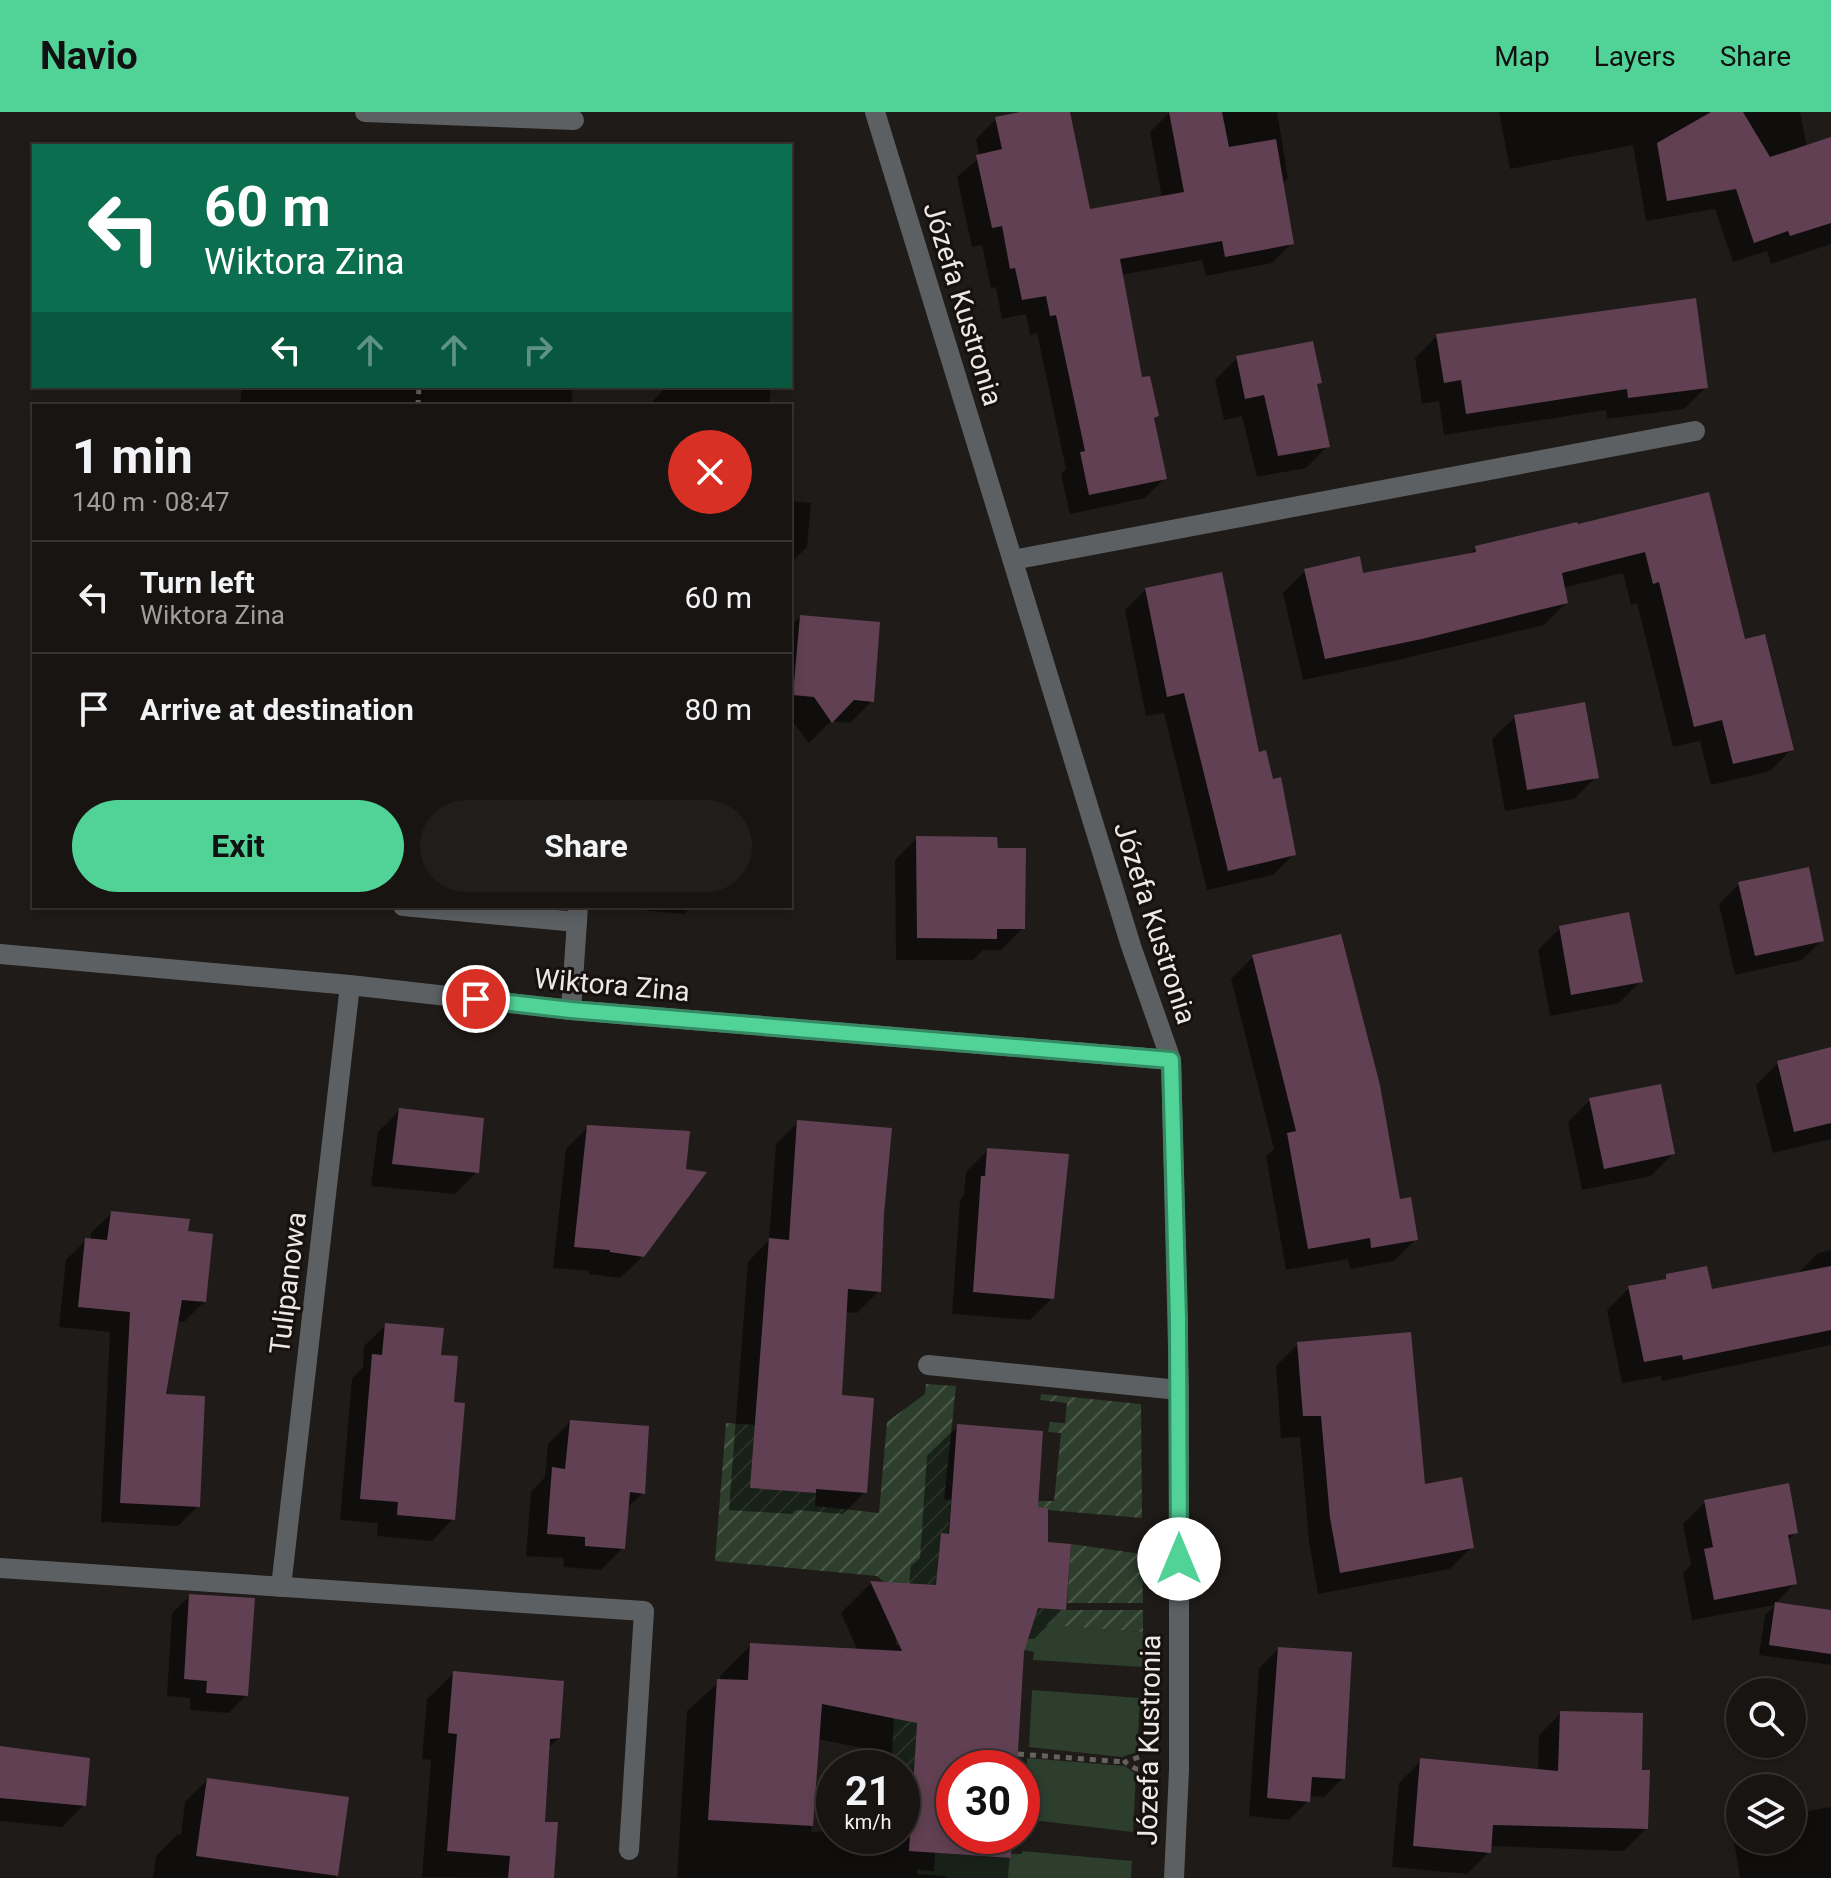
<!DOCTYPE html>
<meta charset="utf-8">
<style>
:root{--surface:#171412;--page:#201d1b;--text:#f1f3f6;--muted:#9e9e9f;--line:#363332;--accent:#51d398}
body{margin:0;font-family:Roboto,sans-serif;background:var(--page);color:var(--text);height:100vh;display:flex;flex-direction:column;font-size:30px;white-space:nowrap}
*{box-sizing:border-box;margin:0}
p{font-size:26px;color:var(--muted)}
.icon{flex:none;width:44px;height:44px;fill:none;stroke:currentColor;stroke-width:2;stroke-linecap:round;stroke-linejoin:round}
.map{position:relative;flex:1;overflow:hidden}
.sheet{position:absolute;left:32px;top:292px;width:760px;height:504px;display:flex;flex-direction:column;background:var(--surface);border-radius:0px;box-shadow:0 4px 12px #0003,0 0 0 2px var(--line)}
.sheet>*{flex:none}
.guide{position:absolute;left:32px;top:32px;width:760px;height:244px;border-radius:0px;box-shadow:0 4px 12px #0003,0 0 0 2px var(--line);background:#0b6e4f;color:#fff;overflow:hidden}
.controls{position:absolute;left:1726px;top:1566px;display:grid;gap:16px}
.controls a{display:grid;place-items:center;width:80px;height:80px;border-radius:50%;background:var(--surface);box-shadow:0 4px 12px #0003,0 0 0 2px var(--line);font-size:40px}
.speed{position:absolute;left:816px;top:1638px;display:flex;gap:16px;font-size:40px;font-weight:700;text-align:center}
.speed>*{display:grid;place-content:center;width:104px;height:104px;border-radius:50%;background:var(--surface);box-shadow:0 4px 12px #0003,0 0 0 2px var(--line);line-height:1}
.speed small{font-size:20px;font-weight:400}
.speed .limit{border:12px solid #d22;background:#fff;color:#111}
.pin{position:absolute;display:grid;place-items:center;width:68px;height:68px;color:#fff;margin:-34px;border:4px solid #fff;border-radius:50%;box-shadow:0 2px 8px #0007}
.me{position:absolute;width:88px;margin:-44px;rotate:0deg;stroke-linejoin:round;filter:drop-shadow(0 0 6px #0008)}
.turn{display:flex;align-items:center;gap:28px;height:168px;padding:0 40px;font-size:36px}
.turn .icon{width:104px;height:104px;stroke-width:2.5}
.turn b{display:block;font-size:56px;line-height:68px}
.lanes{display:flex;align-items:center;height:76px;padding:0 40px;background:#0003;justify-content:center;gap:40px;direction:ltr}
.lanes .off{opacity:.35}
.round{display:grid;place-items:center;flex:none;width:84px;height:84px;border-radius:42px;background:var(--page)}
.overview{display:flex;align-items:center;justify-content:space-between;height:136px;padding:0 40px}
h1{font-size:48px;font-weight:700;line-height:60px}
.cta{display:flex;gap:16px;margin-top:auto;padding:16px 40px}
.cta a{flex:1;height:92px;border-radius:48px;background:var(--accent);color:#111;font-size:32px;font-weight:700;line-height:92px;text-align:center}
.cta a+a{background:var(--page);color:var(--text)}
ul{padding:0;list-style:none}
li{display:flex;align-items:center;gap:24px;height:112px;padding:0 40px;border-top:2px solid var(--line)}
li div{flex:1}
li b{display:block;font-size:30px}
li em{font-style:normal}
header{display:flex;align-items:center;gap:48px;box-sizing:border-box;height:112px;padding:0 40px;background:var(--accent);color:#111}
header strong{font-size:38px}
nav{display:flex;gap:44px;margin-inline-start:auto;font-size:28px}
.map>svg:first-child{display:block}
.green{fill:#2d3e2d}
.garden{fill:url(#garden-furrows)}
.shadow{fill:#0007;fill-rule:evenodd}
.building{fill:#604052}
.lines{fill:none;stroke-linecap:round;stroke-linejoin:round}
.path{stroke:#65625f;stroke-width:5;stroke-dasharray:6 6;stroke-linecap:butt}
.lane{stroke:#5d6062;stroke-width:20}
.street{stroke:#5d6062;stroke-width:20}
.route-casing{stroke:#358963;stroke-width:20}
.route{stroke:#51d398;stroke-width:14}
.labels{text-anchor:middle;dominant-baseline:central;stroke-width:6;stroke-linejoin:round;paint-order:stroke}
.street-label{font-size:28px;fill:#ebe8e6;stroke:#16110f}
</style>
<header>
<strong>Navio</strong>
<nav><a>Map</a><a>Layers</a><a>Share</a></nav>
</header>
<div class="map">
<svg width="1831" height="1766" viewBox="0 0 1831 1766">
<defs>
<pattern id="garden-furrows" width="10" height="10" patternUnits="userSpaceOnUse" patternTransform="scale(2)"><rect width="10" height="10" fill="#2d3e2d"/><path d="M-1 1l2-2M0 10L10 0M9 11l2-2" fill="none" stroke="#4c5a4b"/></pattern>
</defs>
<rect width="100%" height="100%" fill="#1f1b18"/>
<path class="green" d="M898,1502L1143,1520L1142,1555L1033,1548L1034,1540L1024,1538L896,1533Z
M1032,1578L1140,1586L1137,1640L1122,1645L1029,1635Z
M1027,1646L1125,1654L1136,1662L1133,1720L1024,1707Z
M1022,1739L1132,1749L1131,1766H946L945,1764L917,1762V1758L934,1759L935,1741L1010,1746L1011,1742H1022Z"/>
<path class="garden" d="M926,1272L956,1274L944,1387L951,1388L948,1422H941L939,1444L1017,1494L1066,1498H1143V1520L906,1503L884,1470L877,1464L715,1449L726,1311L756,1313L751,1376L816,1381L815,1394L879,1401L887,1310L925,1282Z
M1041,1282L1141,1292L1142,1406L1048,1398L1047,1396L1037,1395L1038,1389H1054L1061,1321L1048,1320L1050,1310L1065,1311L1067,1291L1040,1288Z
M1071,1432L1142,1442L1143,1491H1067Z
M919,1577L911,1710L919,1717L902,1715V1656H891L894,1606L911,1608Z"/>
<path class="shadow" d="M1030,0H1068L1088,99L1162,86L1150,20L1170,0H1277L1288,66L1282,72L1292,131L1272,151L1206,164L1202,148L1121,163L1140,268L1157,304L1153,308L1165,366L1145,386L1070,402L1061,362L1066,357L1037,221L1030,223L1026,202L1002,207L996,175L991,176L982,133L972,135L957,65L980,45L976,27L996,7Z
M1499,0H1800L1807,35L1831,27V132L1771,152L1767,139L1733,150L1715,97L1646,109L1633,33L1510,57Z
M1437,224L1706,275L1684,297L1607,307L1606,298L1444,323L1439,289L1422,292L1415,246Z
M1237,246L1320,270L1315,275L1328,334L1306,356L1257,365L1242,304L1224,308L1215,268Z
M242,274H573L571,294H240Z
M667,274L771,275L769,294H652L653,289Z
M1708,383L1744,529L1792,637L1770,659L1711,673L1700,629L1673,635L1637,491L1631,493L1623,461L1563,476L1566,491L1544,513L1398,548L1303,568L1283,481L1305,459L1362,463L1468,443L1476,436L1576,415Z
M790,389L811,391L807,435L790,452Z
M1146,477L1257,642L1294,742L1273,763L1207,778L1164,601L1146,604L1125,498Z
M800,505L872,589L850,611L831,609L809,631L790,606V515Z
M1515,605L1596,665L1574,687L1505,699L1492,627Z
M917,726L996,738L1023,816L1001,838H983L973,848H896L895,748Z
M1739,772L1822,828L1802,848L1735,863L1719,792Z
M602,794H692L684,802Z
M1560,816L1641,869L1619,891L1550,904L1538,838Z
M1253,845L1398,1090L1416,1127L1394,1149L1350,1157L1348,1147L1286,1158L1266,1044L1274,1037L1231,867Z
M1831,937V1027L1773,1041L1756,973L1778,951Z
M1590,988L1673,1042L1651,1064L1582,1078L1568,1010Z
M400,998L477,1060L455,1082L371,1074L378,1020Z
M798,1010L882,1102L879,1179L857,1201L845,1200L840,1285L865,1380L843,1402L796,1398L792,1402L729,1398L748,1150L769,1128L776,1032Z
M588,1015L643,1144L620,1166L589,1162V1159L553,1156L566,1037Z
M988,1038L1052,1186L1030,1208L952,1202L960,1088L964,1083L966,1060Z
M112,1101L186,1121L204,1190L184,1210L176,1209L163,1284L198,1394L178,1414L101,1410L110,1220L59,1215L66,1148L86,1128H91V1121Z
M1831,1138V1233L1662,1269L1661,1264L1622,1271L1607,1198L1629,1176L1662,1170L1667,1164L1710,1179L1796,1163L1818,1141Z
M386,1213L452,1292L453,1407L432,1429L377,1424L378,1411L340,1408L352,1266L363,1255L364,1234Z
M1298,1232L1423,1374L1472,1435L1450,1457L1318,1482L1309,1429L1300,1325L1281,1326L1276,1254Z
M570,1310L643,1381L626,1397L623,1436L601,1458L564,1455L563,1446L526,1444L531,1380L545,1365L548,1332Z
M958,1314L1035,1396L1064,1497L1034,1527H1026L1022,1539L1015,1656H954V1724H1011L1008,1766H677L687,1599L720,1569V1564L751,1533L858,1539L841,1501L871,1471L909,1473L911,1454L920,1446L927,1344ZM817,1627L888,1641L887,1656H902V1724H834V1719L811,1720Z
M1705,1390L1796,1420L1787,1429L1795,1471L1775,1492L1831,1500V1553L1759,1543L1765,1503L1775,1493L1692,1508L1683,1461L1691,1453L1683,1412Z
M190,1484L246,1583L229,1601L190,1598V1586L167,1584L172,1501Z
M1278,1537L1343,1666L1324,1685L1308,1684V1689L1289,1708L1249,1704L1259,1556Z
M454,1561L559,1626L548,1636L542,1711L552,1766L422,1765L431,1648L422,1647L427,1587Z
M1561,1601L1639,1660L1646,1717L1624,1739L1489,1734V1740L1467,1762L1392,1755L1399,1671L1421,1649L1538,1659L1539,1623Z
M0,1636L84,1693L62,1715L0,1709Z
M207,1668L347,1687L336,1766H153L156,1744L178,1722L181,1723L185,1690Z
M1831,1695V1766H1740L1734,1729L1740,1723V1728H1792V1702Z"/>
<path class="building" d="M1020,0H1070L1090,97L1184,80L1169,0H1222L1229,35L1276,27L1294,132L1225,145L1222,129L1120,147L1142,265L1150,264L1159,304L1154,306L1167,367L1089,383L1080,340L1085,339L1056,203L1050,204L1046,184L1022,188L1015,156L1010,157L1002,114L992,116L976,43L1002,37L995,5Z
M1711,0H1743L1770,45L1831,25V111L1790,124L1788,119L1754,131L1736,77L1667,89L1657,31Z
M1696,186L1708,276L1628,286L1627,277L1466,302L1461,268L1444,271L1436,222Z
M1313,229L1322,271L1317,272L1330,335L1278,344L1264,283L1245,287L1236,244Z
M1709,380L1745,527L1765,522L1794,638L1733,652L1722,608L1694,615L1659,470L1653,472L1645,440L1562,461L1568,491L1422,527L1325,547L1304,457L1360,444L1363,461L1476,440L1475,434L1577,410L1578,412Z
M1222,460L1259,640L1266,638L1273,667L1281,665L1296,743L1228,759L1184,581L1167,585L1145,476Z
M800,503L880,510L874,590L854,588L832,611L814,585L793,583Z
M1585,590L1599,666L1527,678L1514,603Z
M916,724L997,725L998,736H1026L1025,817H997V827L917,826Z
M1809,755L1824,829L1755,844L1738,770Z
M1629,800L1643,870L1571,883L1559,814Z
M1341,822L1380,973L1400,1087L1411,1085L1418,1128L1371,1136L1370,1126L1308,1137L1287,1021L1296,1019L1252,843Z
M1831,935V1011L1794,1020L1777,949Z
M1661,972L1675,1042L1604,1057L1589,986Z
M399,996L484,1006L479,1061L392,1052Z
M797,1008L892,1016L884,1102L881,1180L848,1177L842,1283L874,1286L867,1381L816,1377V1381L750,1376L769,1126L789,1128Z
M587,1013L690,1019L686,1057L707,1060L644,1145L610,1140V1138L574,1135Z
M987,1036L1069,1042L1054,1187L973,1180L981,1064H985Z
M111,1099L190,1107L188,1119L213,1122L206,1190L182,1188L166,1282L205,1284L200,1395L120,1391L130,1200L78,1195L85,1126L107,1128Z
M1707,1154L1712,1177L1831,1154V1218L1683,1248L1682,1243L1644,1250L1628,1174L1666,1167V1162Z
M385,1211L444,1216L441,1243L458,1244L454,1290L465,1291L455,1408L397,1403L398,1390L360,1387L372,1242L382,1243Z
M1411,1220L1425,1372L1462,1365L1474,1436L1340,1461L1330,1406L1321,1304H1303L1297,1230Z
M570,1308L649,1314L645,1382L630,1380L625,1437L585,1434V1425L547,1422L552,1355L565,1357Z
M957,1312L1043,1319L1038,1395L1048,1396V1430L1071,1432L1066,1498L1038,1496L1024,1540L1017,1656H954V1724H1012L1011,1746L909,1739L917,1611L822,1592L813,1714L708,1708L717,1567L748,1568L750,1531L902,1539L870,1469L936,1473L941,1421L949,1422Z
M1789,1371L1798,1421L1788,1423L1797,1472L1714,1488L1704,1437L1713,1435L1704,1388Z
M189,1482L255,1486L248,1584L206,1581L207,1569L184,1567Z
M1775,1490L1831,1498V1542L1769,1533Z
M1278,1535L1352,1540L1345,1667L1312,1665L1310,1690L1267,1686Z
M453,1559L564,1569L560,1626L550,1627L545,1710H558L554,1766H508L510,1744L447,1739L457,1622L448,1621Z
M1560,1599L1643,1601L1642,1658H1650L1648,1717L1493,1713L1491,1741L1413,1734L1420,1646L1558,1659Z
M0,1634L90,1646L86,1694L0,1686Z
M207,1666L349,1685L338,1764L196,1744Z"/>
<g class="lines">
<path class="path" d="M418,294L419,274
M1018,1642L1125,1650
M1139,1645L1125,1650L1136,1657H1142"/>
<path class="lane" d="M365,0L574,8
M1013,448L1695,319
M403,794L577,810
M928,1253L1179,1278
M0,1456L644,1499L629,1738"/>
<path class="street" d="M875,0L1131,834L1171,948L1179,1278V1658L1174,1766
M0,842L350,873L571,898L1171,948
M571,898L578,794
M281,1475L350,873"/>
</g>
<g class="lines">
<defs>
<path id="route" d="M476,887L571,898L1171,948L1178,1207L1179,1447"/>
</defs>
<use href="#route" class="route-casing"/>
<use href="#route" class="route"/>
</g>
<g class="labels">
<g class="street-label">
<text transform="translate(963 192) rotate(73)">Józefa Kustronia</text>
<text transform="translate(1155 811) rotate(72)">Józefa Kustronia</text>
<text transform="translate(612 873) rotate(5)">Wiktora Zina</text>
<text transform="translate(288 1171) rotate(-83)">Tulipanowa</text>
<text transform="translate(1149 1628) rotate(-89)">Józefa Kustronia</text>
</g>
</g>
</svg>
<div class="controls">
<a><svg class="icon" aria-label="search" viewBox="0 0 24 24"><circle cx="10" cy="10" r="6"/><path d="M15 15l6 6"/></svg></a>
<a><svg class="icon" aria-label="layers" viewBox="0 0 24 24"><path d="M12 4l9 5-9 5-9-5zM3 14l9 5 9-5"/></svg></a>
</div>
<div class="speed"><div>21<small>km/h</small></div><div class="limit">30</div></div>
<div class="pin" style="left:476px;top:887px;background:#d93025"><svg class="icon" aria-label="arrive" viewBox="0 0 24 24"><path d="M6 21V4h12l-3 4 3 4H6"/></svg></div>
<svg class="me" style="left:1179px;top:1447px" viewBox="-20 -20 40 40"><circle r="19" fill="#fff"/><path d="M0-13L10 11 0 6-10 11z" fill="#51d398"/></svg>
<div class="guide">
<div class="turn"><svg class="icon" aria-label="left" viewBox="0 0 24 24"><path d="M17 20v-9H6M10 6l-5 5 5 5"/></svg><div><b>60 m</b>Wiktora Zina</div></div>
<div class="lanes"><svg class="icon" aria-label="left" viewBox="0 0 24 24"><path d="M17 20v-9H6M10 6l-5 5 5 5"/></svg><svg class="icon off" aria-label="ahead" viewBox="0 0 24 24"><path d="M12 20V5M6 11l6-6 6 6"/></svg><svg class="icon off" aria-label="ahead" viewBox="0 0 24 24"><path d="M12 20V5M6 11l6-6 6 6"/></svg><svg class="icon off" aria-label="right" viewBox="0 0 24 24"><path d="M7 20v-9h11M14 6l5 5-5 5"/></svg></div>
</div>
<section class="sheet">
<div class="overview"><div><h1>1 min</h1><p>140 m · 08:47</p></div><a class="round" style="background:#d93025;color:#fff"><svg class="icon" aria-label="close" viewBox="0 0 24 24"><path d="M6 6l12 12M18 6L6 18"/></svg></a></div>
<ul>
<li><svg class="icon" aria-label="left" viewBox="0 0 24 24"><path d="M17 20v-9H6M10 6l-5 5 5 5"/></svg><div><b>Turn left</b><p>Wiktora Zina</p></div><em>60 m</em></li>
<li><svg class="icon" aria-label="arrive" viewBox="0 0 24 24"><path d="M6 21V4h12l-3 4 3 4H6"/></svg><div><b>Arrive at destination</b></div><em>80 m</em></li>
</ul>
<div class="cta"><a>Exit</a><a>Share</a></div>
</section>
</div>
